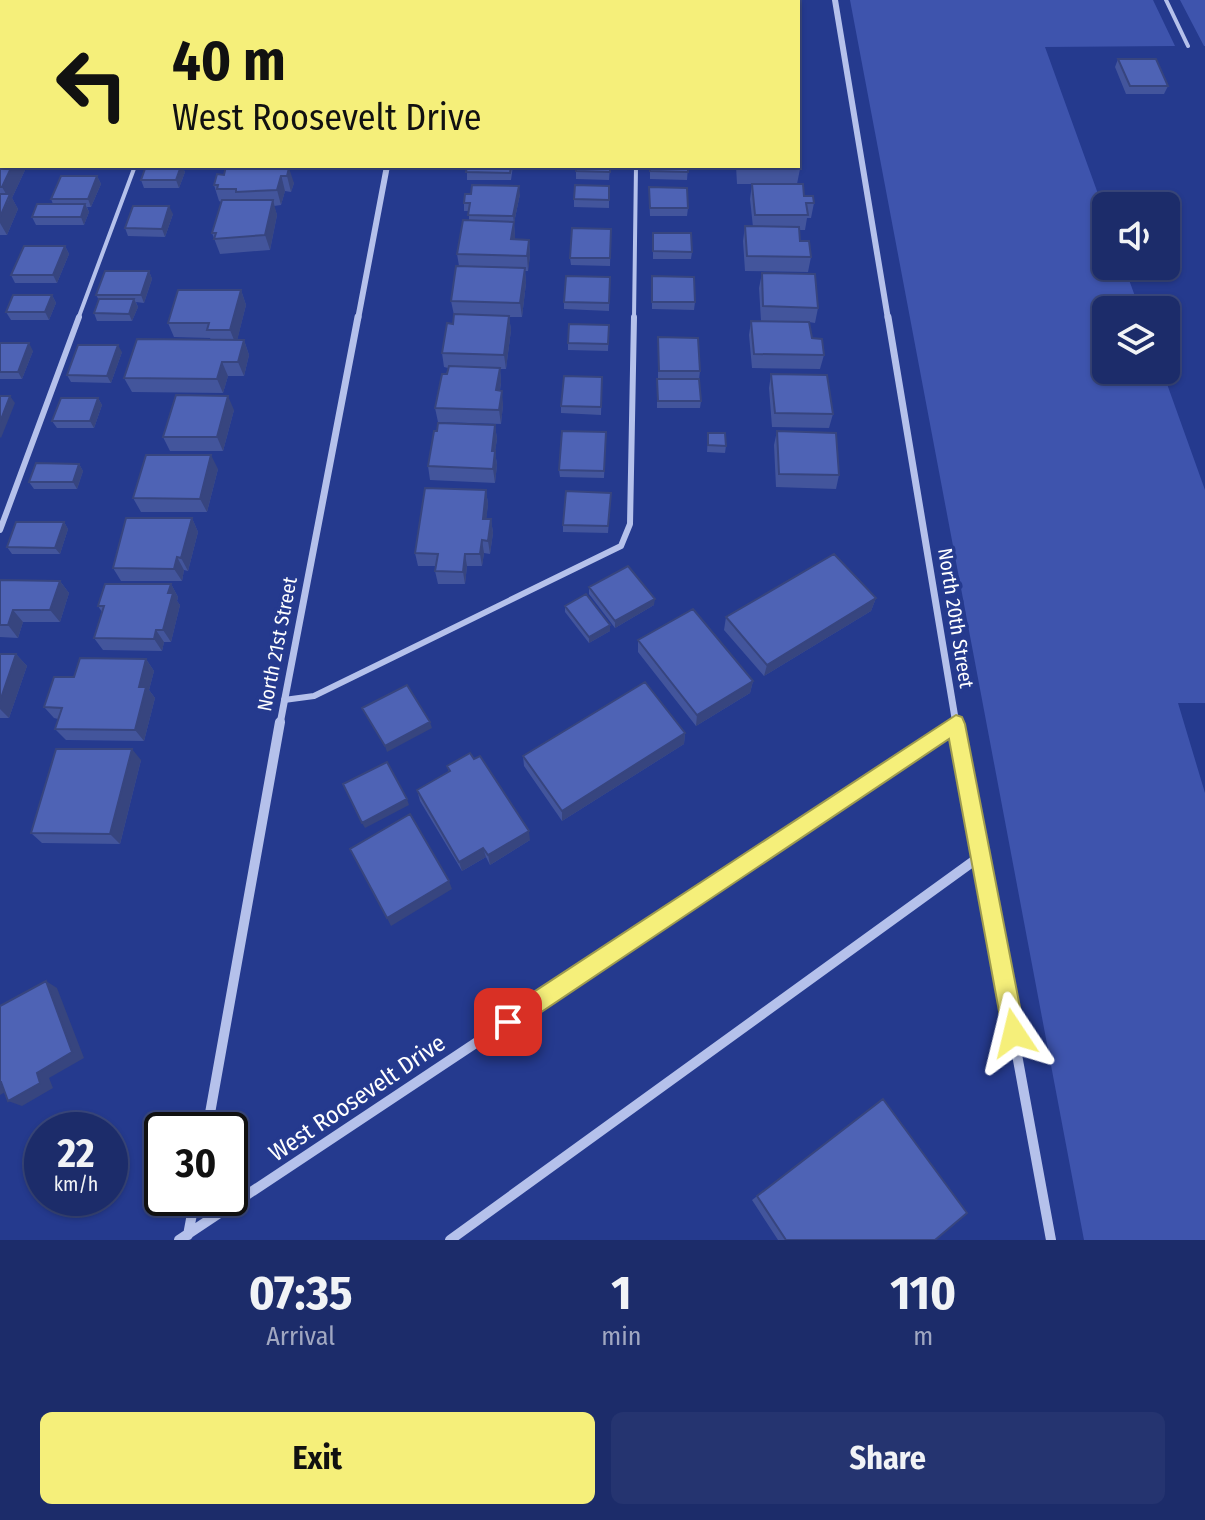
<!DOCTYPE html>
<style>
:root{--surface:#1c2c6a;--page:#253470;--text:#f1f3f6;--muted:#a0a7c1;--line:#3a487e;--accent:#f5ef7a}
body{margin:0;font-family:"Fira Sans Condensed",sans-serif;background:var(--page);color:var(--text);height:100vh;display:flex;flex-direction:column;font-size:30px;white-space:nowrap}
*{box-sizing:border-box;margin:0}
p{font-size:26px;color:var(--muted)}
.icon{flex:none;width:44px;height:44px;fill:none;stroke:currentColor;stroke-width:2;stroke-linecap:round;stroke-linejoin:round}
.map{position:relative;height:1240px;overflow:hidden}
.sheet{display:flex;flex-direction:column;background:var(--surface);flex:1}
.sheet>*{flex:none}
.banner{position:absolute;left:0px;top:0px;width:800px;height:168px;box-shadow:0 2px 6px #0004,0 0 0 2px var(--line);background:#f5ef7a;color:#111;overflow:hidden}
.buttons{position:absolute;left:1092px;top:192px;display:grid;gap:16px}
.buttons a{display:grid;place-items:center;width:88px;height:88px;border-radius:12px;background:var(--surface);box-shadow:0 2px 6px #0004,0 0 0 2px var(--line);font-size:40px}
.speed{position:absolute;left:24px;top:1112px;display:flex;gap:16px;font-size:40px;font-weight:700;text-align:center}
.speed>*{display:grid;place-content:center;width:104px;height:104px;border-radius:50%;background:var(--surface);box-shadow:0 2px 6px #0004,0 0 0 2px var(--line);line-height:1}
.speed small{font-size:20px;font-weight:400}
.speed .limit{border:4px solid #111;border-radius:12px;background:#fff;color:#111}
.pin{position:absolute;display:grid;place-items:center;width:68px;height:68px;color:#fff;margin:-34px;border-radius:16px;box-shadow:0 4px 12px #0006}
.me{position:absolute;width:88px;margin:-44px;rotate:350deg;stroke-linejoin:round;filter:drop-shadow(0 0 6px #0008)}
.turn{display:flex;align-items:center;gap:28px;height:168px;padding:0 40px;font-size:36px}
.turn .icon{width:104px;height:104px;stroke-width:2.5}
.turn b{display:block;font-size:56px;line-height:68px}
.eta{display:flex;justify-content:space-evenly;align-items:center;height:136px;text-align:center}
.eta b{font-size:48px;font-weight:700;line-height:56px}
.primary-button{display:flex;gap:16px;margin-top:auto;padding:16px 40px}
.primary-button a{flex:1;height:92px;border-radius:12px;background:var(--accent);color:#111;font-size:32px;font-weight:700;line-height:92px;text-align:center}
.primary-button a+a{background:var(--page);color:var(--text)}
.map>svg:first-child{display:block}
.green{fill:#3e54ad}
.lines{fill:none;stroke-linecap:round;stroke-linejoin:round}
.lane-far1{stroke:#b5c1eb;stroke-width:4}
.lane{stroke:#b5c1eb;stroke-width:6}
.street-far2{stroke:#b5c1eb;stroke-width:6}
.street-far1{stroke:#b5c1eb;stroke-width:7}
.street{stroke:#b5c1eb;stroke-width:10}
.wall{fill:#43559c}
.shaded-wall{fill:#37457f}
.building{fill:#4e63b5;stroke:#37457f;stroke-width:2}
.route{fill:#f5ef7a;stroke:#9f9b4f;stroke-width:2}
.labels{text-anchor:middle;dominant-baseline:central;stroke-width:7;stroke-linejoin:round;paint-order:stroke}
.street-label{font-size:20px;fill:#fff;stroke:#253a8e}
.near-street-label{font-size:24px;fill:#fff;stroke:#253a8e}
</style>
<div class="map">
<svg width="1205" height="1240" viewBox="0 0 1205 1240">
<rect width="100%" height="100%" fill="#253a8e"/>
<path class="green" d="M850,0H1153L1175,46L1045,47L1106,216V266H1124L1140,310H1106V370H1162L1205,490V703H1178L1205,793V1240H1084Z
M1180,0H1205V46H1204Z"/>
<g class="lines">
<path class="lane-far1" d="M1166,0L1188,46
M78,319L135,166
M634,319L636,166"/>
<path class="lane" d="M0,530L79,317
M284,700L314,696L621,546L630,524L634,317"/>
<path class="street-far2" d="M835,0L888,319
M358,319L387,166"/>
<path class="street-far1" d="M888,317L956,724
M280,724L358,317"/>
<path class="street" d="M956,722L1051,1240
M207,1130L280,722
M188,1235L195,1198
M179,1240L956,724
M450,1240L982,855"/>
</g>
<path class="wall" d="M144,0H175L174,2H145Z
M1118,59L1168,86L1164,94H1126L1115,67Z
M0,77H2V166H25L26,168L12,198L18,209L7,235H0Z
M146,166H182L185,172L179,188H144L141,180Z
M275,166H279L294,183L291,192L285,191L281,205L274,206L277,215L270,250L220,254L212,233L221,202L219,201L214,185L224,175Z
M467,166H513L511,180H467Z
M576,166H610L609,180L576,179Z
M650,166H688L687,180L650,179Z
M736,166H798L800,169L797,184L804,196L814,203L811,218H807L805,230H799L800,241L811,257L808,272L745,271L743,241L745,226L753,227L750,199L752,184H760H737Z
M97,176L101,184L91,207H87L89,212L84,225H36L32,217L53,204L51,199Z
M609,186V208L574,207V199Z
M520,194L514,223L515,239L529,240L530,255L528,271H525L526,283L522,317H509L511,330L506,369H500L501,382L500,390L503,405L501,424L438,422L435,408L448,368L444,367L442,353L453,324L454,315L451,301L459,266L457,254L469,221V211H464V203Z
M649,195L688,208L687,216H650Z
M173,214L165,237L128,236L125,228Z
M611,229L610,266L571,265L570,258Z
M653,233L692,252L691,259H653Z
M65,246L69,254L57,283H15L11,275Z
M149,271L152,279L144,303L136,302L138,307L132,321H97L94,313L99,300L96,295Z
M762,273L818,308L815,323L809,322L812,338L824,355L820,369L752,368L749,335L751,321H761L759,288Z
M652,276L695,302L694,310L652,309Z
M610,277L609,311L564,309V302Z
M241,290L246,305L237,340H244L249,355L244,376H228L223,393L132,392L124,378L211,340L210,338L174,337L168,323Z
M52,295L56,303L49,320H11L6,312Z
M609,325L608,351L568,350V343Z
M0,343L33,351L22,379H0Z
M658,344L700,371L699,379L658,378Z
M122,352L111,383L71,382L67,375Z
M771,374L833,414L829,428L772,427L769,388Z
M602,377L601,415L561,413V406Z
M657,379L701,401L700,408H657Z
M98,398L102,405L94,428H57L52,421Z
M234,410L223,451H170L163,437Z
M495,425L497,439L495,451L497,465L495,483L430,480L428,466Z
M777,431L839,475L836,489L776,487L774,445Z
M606,432L604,478L560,477L559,470Z
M708,433L726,446L725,453L707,452Z
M79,464L83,471L77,489H34L29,482Z
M218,469L207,512H141L133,498Z
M486,490L488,504L486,519H491L493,533L490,554L484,553L482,566H467L465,584H438L435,571L436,566H418L415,553Z
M611,493L608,533L563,532V525Z
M192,518L198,532L188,571L184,570L182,581H121L113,568Z
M64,522L68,529L60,554H12L7,547Z
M0,580L60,581L69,593L60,622H23L18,638L0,637Z
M171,584L178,597L177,601L180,605L171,642H164L162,651L103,650L94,638L102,612L98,606Z
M589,587L654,605L615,628L589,594Z
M876,598L871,611L764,676L724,630L726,617Z
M565,606L610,631L589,643L565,612Z
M638,640L753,681L750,693L696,726L638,652Z
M0,654H16L27,666L9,718H0Z
M146,659L154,671L149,690L155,698L144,741L66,740L55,729L58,719L54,718L44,707L74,677Z
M685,733L684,744L562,821L524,766L523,756Z
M141,760L120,844L42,843L31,833Z
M447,766L530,840L490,865L486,857L462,871L420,801L417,790L449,772Z
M883,1099L935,1240H778L752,1200Z"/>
<path class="shaded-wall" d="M12,166H25L26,168L12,198L18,209L7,235L0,223V217L9,199L2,187Z
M181,166L185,172L179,188L176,180Z
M275,166H279L285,191L281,205L277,190Z
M289,168L294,183L291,192L287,176Z
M97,176L101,184L91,207L88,199Z
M519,186L520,194L514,223L515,237L513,254L511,239L514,223L513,216Z
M273,200L277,215L270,250L265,235Z
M85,204L89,212L84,225L81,217Z
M169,206L173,214L165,237L162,229Z
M529,240L530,255L528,271L527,256Z
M65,246L69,254L57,283L53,275Z
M525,268L526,283L522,317L520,303Z
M149,271L152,279L144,303L141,295Z
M241,290L246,305L236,345L230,330Z
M52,295L56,303L49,320L45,312Z
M134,299L138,307L132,321L129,314Z
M509,316L511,330L506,369L504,355Z
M244,340L249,355L244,376L238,362Z
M29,343L33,351L22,379L18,372Z
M118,345L122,352L111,383L107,376Z
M222,362L228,376L223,393L217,379Z
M500,368L501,382L498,404L496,390Z
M502,391L503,405L501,424L499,410Z
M10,396L15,403L1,438L0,437V422Z
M228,396L234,410L223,451L217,437Z
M98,398L102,405L94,428L90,421Z
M495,425L497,439L493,465L492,451Z
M495,451L497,465L495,483L493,469Z
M211,455L218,469L207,512L200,499Z
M79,464L83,471L77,489L73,482Z
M486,490L488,504L485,533L483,519Z
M192,518L198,532L188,571L181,558Z
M491,519L493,533L490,554L488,541Z
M64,522L68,529L60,554L55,548Z
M482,540L484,553L482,566L480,554Z
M465,554L467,566L465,584L463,572Z
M177,557L184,570L182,581L174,569Z
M60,581L69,593L60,622L50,610Z
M171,584L178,597L177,601L180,605L171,642L163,630L168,593Z
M876,598L871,611L764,676L767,665Z
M655,599L654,605L615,628V621Z
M13,610L23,622L18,638L8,625Z
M610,625V631L589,643V637Z
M156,630L164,642L162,651L154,639Z
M16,654L27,666L9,718L0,709V701Z
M146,659L154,671L149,690L155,698L144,741L135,730L139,687Z
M753,681L750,693L696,726L697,715Z
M430,722L432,728L387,752L385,746Z
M685,733L684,744L562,821V811Z
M132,749L141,760L120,844L110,834Z
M407,799L409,805L365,828L362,823Z
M529,831L530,840L490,865L488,855Z
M483,848L486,857L462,871L459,862Z
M449,881L452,889L391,926L387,918Z
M46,981L57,988L84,1058L49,1078L53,1088L22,1106L8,1101L37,1073Z
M0,1082L14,1087L0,1095Z"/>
<path class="building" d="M53,0H94L93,2H52Z
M211,0H240V2L211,1Z
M272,0H334L333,2H271Z
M487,0H556L555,2H487Z
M735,0H778V2L735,1Z
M1118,59H1156L1168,86H1130Z
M0,77H2V100H0Z
M0,114H2V139H0Z
M0,153H2V166H12L2,187H0Z
M798,155L800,169H739L738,166H798Z
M146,166H181L176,180H141Z
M226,166H275L274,168H289L287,176H281L277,190L236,192V189H217L218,185H214L217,174L224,175Z
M467,166H511L510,173L466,172Z
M576,166H610V172L576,171Z
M650,166H688V172L650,171Z
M61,176H97L88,199H51Z
M752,184H803L804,196H813L814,203H806L808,215H755Z
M472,185L519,186L513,216L468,215L470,203H464L465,194H471Z
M575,185L609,186V200L574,199Z
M649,187L687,188L688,208H650Z
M0,194H10L0,217Z
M222,200H273L265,235L214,239L216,233H212Z
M37,204H85L81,217H32Z
M133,206H169L162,229L125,228Z
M463,220L514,222L511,239L529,240L527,256L457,254Z
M745,226L799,227L800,241H809L811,257L747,256Z
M572,228L611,229L610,258H570Z
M653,233H691L692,252L653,251Z
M24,246H65L53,275H11Z
M456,266L525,268L520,303L451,301Z
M105,271H149L141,295H96Z
M762,273L815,274L818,308L763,306Z
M566,276L610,277L609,303L564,302Z
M652,276L694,277L695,302H652Z
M178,290H241L230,330H207L209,323H168Z
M13,295H52L45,312H6Z
M99,299H134L129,314L94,313Z
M454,314L509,316L504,355L442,353L447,323L453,324Z
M751,321L809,322L812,338L822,339L824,355L754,354Z
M569,324L609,325L608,344L568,343Z
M658,337L698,338L700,371H659Z
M137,339L244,340L238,362H222L217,379L124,378Z
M0,343H29L18,372H0Z
M78,345H118L107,376L67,375Z
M449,366L500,368L496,390L502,391L499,410L435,408L442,374H447Z
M771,374L827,375L833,414L775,413Z
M564,376L602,377L601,407L561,406Z
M657,379H699L701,401H658Z
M176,395L228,396L217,437H163Z
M0,396H10L0,422Z
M61,398H98L90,421H52Z
M438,423L495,425L492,451H495L493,469L428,466L434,431H437Z
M562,431L606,432L604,471L559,470Z
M777,431L836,433L839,475L779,474Z
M708,433H725L726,446L708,445Z
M146,455H211L200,499L133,498Z
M36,463L79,464L73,482H29Z
M425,488L486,490L483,519H491L488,541L482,540L480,554H465L463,572L435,571L438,554L415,553Z
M566,491L611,493L608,526L563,525Z
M126,518H192L181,558L177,557L174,569L113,568Z
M16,522H64L55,548L7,547Z
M834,554L876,598L767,665L726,617Z
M628,566L655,599L615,621L589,587Z
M0,580L60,581L50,610H13L8,625H0Z
M105,584H171L168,593H173L163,630H156L154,639L94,638L104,606H98Z
M586,594L610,625L589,637L565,606Z
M693,609L753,681L697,715L638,640Z
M0,654H16L0,701Z
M80,658L146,659L139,687H146L135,730L55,729L62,708L44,707L54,677H74Z
M645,682L685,733L562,811L523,756Z
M407,685L430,722L385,746L362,708Z
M56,749H132L110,834L31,833Z
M470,753L474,759L480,756L529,831L488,855L483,848L459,862L417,790L450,771L447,766Z
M387,762L407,799L362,823L343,784Z
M410,814L449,881L387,918L350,849Z
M46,981L72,1052L37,1073L40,1083L8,1101L1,1082H0V1006Z
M883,1099L967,1213L935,1240H786L757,1196Z"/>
<path class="route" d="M956,715L962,717L965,724L1025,1033L1022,1041L1014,1044L1006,1041L1003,1033L949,739L516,1029L508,1033L500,1029L497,1022L500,1014Z"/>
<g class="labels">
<g class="street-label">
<text transform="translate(956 618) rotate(81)">North 20th Street</text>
<text transform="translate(277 644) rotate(-79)">North 21st Street</text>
</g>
<g class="near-street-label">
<text transform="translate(357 1098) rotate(-34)">West Roosevelt Drive</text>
</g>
</g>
</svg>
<div class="buttons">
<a><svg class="icon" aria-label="sound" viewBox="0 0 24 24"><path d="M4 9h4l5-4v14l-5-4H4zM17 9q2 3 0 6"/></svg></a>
<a><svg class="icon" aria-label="layers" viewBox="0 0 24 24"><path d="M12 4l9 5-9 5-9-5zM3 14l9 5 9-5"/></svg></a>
</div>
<div class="speed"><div>22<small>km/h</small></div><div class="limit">30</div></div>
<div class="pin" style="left:508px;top:1022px;background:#d93025"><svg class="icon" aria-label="arrive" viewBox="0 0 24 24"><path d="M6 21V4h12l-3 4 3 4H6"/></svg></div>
<svg class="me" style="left:1014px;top:1033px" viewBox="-20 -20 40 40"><path d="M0-17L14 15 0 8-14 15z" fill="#f5ef7a" stroke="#fff" stroke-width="4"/></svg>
<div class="banner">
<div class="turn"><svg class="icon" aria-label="left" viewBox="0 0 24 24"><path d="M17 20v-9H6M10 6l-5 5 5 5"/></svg><div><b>40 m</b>West Roosevelt Drive</div></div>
</div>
</div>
<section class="sheet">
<div class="eta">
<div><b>07:35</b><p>Arrival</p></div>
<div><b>1</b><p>min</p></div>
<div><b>110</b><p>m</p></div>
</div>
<div class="primary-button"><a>Exit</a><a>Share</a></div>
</section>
